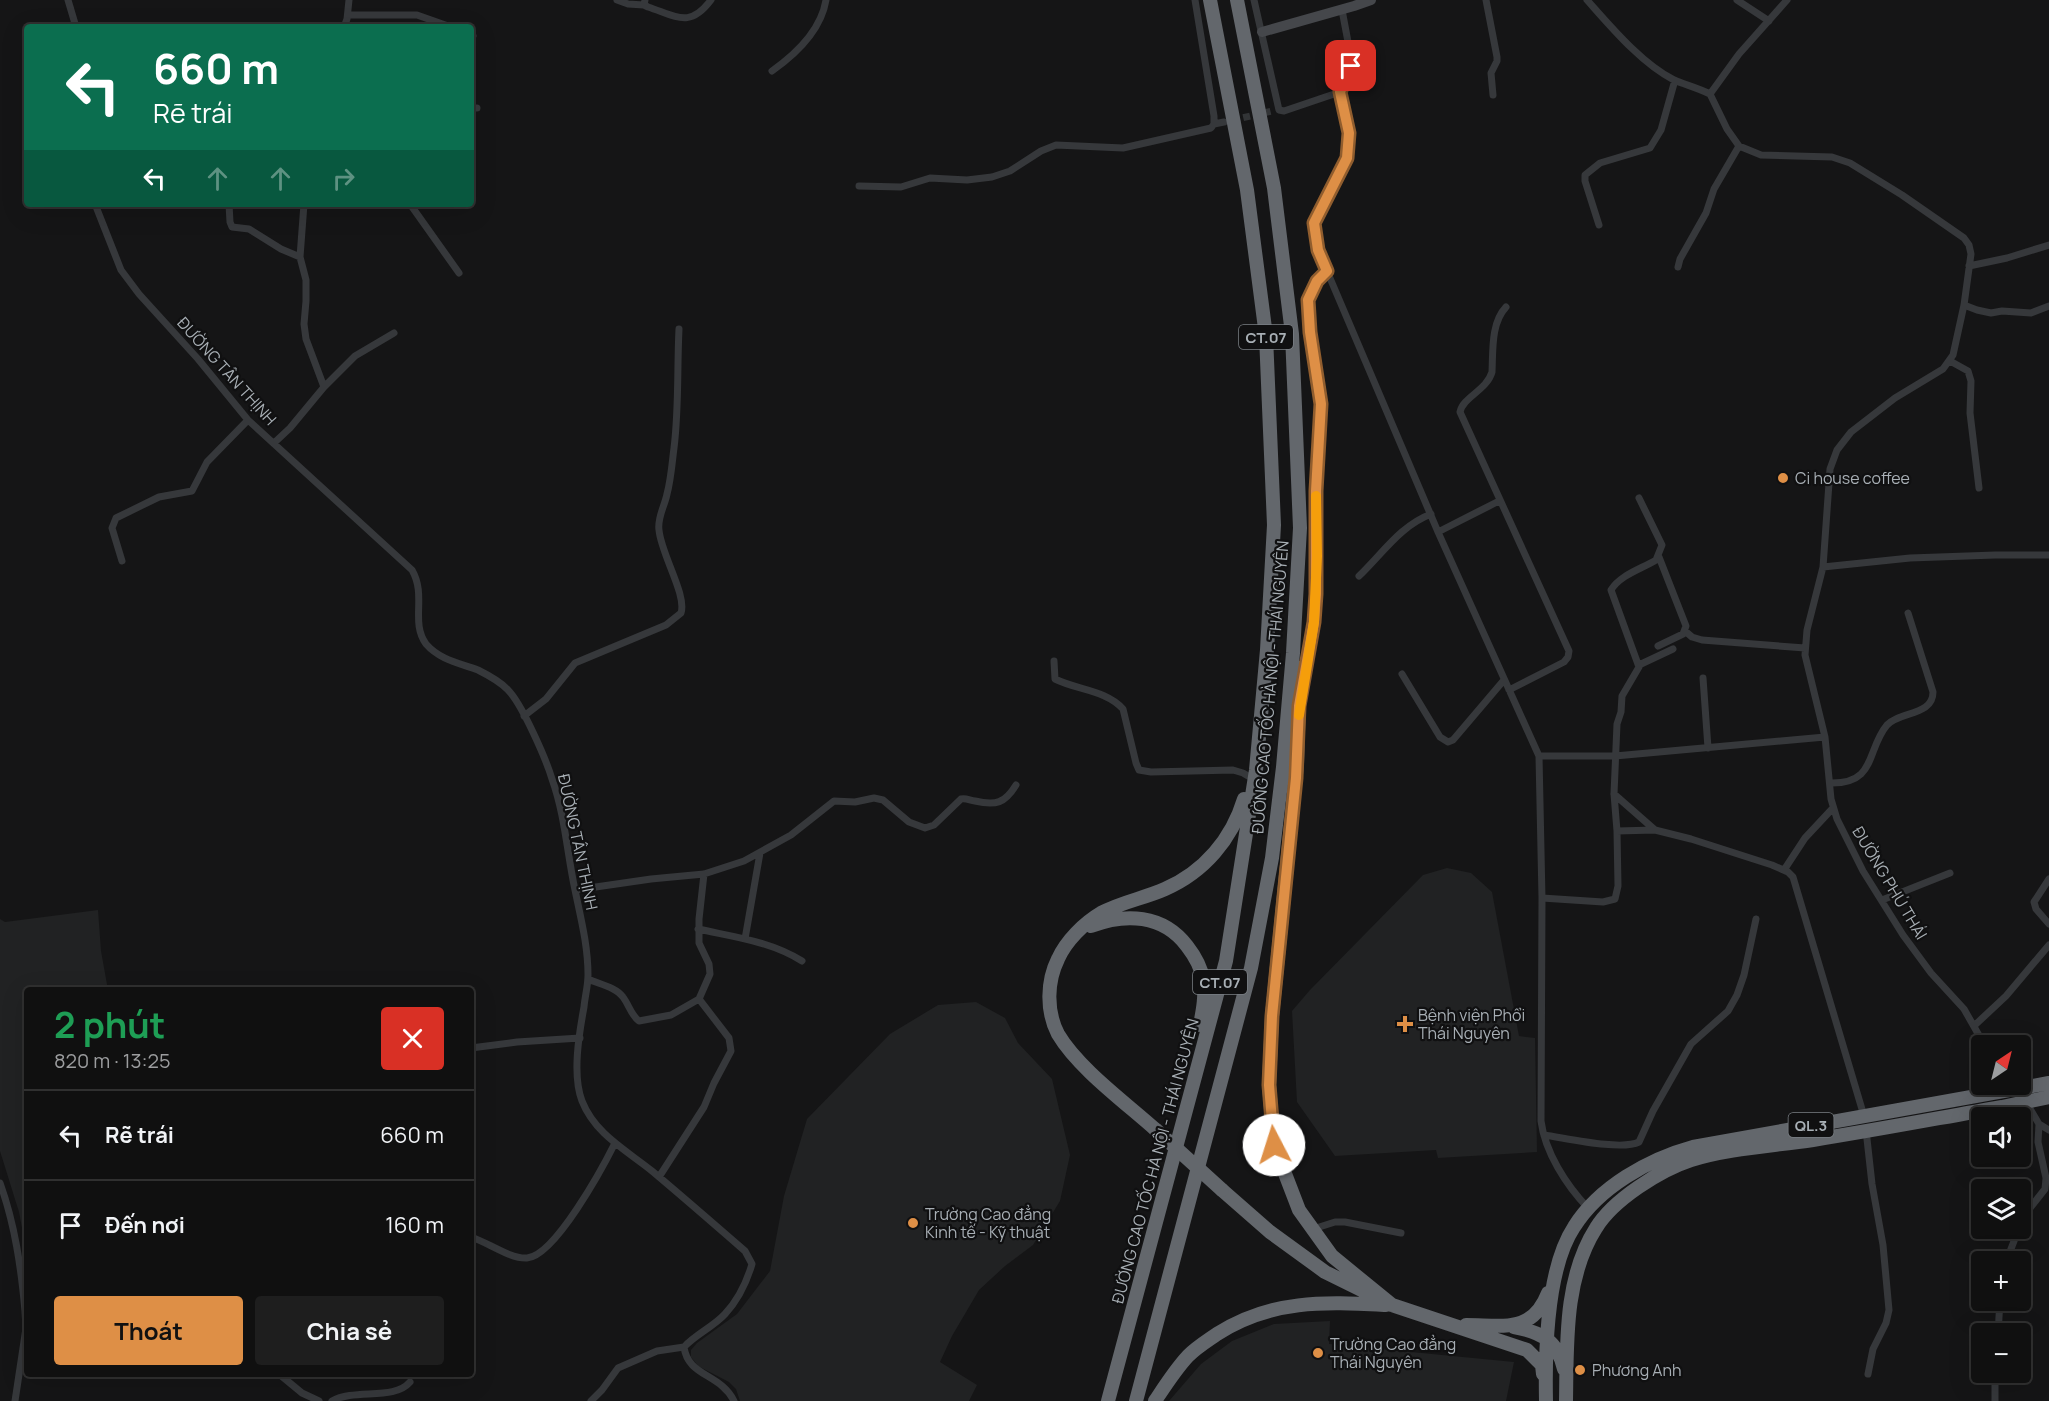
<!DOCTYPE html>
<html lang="vi">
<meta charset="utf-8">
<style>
:root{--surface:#101010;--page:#1e1e1e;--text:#f1f3f6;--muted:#9c9d9f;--line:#303030;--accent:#de8f46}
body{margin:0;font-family:Manrope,sans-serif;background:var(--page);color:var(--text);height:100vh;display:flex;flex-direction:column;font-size:22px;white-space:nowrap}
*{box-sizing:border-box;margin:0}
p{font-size:20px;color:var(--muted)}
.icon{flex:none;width:33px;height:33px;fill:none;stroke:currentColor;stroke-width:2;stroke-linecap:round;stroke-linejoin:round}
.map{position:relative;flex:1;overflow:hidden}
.side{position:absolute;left:24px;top:987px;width:450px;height:390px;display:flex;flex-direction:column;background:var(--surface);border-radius:6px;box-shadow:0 6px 24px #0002,0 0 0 2px var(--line)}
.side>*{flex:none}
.banner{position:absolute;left:24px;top:24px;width:450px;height:183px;border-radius:6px;box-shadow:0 6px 24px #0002,0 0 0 2px var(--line);background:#0b6e4f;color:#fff;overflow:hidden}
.needle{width:39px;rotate:35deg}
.controls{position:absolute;left:1971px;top:1035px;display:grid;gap:12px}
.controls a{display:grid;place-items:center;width:60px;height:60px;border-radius:6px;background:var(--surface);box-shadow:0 6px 24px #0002,0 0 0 2px var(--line);font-size:30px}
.pin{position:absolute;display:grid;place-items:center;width:51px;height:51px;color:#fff;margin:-26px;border-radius:12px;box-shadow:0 3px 9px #0006}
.me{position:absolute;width:66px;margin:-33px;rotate:355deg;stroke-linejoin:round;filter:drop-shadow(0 0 4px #0008)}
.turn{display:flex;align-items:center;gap:21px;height:126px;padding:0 30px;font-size:27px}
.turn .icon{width:78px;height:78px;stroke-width:2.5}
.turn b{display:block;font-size:42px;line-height:51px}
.lanes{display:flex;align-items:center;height:57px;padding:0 30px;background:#0003;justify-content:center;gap:30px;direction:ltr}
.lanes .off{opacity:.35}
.round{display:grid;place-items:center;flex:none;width:63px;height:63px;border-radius:6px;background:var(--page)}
.headline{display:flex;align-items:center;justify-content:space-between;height:102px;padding:0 30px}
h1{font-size:36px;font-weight:700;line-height:45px;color:#1e9e55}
.primary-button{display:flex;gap:12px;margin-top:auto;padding:12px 30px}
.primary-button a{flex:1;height:69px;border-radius:6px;background:var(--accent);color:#111;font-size:24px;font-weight:700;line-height:69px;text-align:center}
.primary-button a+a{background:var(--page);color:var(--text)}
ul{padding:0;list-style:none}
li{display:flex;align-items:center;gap:18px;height:90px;padding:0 30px;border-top:2px solid var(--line)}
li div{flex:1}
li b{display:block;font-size:22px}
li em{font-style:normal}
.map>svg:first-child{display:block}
.built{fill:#212223}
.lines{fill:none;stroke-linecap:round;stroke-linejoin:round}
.street-tunnel{stroke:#323436;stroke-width:7;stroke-dasharray:7 3.5;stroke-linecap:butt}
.street{stroke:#36383b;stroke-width:7}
.secondary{stroke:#45474b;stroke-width:10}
.highway{stroke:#63676c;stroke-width:14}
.highway-bridge{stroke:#63676c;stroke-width:14}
.route-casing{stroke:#905d2e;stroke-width:15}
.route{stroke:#de8f46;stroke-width:10}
.slow{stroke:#f59e0b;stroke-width:10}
.poi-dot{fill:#de8f46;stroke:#101011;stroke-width:2}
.labels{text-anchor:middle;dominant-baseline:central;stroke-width:4.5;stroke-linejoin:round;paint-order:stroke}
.shield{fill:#101011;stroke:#7a7f84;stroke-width:1.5}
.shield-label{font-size:15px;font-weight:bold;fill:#a8afb5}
.street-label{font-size:16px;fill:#a8afb5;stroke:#101011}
.poi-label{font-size:16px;fill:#a8afb5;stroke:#101011;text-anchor:start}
</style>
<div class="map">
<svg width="2049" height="1401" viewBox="0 0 2049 1401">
<rect width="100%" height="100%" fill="#151516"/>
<path class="built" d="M1447,868L1471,873L1492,892L1519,1036L1535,1038L1537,1152L1438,1158L1436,1150L1335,1156L1297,1102L1292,1011L1310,990L1423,875Z
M98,910L101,951L108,990H27V1254L19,1212L0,1151V919L5,922Z
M976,1002L1005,1018L1018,1043L1052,1079L1070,1155L1060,1201L1033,1245L1005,1266L979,1290L952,1336L940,1362L977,1385L969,1401H740L736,1389L729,1382L698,1366L691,1357V1350L697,1343L737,1314L770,1271L784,1196L807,1119L890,1034L938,1005Z
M1330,1321L1329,1344L1514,1362L1506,1401H1169L1201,1364L1232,1341L1274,1324Z"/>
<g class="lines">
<path class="street-tunnel" d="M1233,120L1272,111"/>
<path class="street" d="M68,0L76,27
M617,0L628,4L644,5
M645,0L644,5L648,7C678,17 690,28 711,0
M1254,0L1279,110L1284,111L1340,92
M1486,0L1497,57V61L1491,73L1493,95
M1587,0C1611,27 1642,64 1674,80C1686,85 1698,88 1710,94L1727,129L1739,146L1761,155L1832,157L1850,163L1902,195L1964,238L1969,245L1971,254L1964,305L1953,355L1943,369L1895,398L1851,432L1837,450L1830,469L1823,567L1807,630L1805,655L1825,737L1831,799L1837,819L1863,871L1903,935L1931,973L1964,1009L1985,1046
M1737,0L1769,21
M1342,10L1352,63L1340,92L1347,120L1349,146L1347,158L1314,223L1319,250L1327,271L1438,532L1539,756L1542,898L1541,1121C1545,1152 1566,1185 1588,1208
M348,15H417L451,27
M344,27L347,19L349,0
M471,35L473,36L471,40
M772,71C796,54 821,31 826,0
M1710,94L1739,54L1787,0
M471,108H477
M1214,124L1224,122
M859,186L901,187L930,178L967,180L992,177L1010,171L1041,151L1056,145L1123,148L1211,128L1214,124V116L1195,0
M95,204L121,270L139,294L198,359L248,420L412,570C427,596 410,622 426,644C440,660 459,663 478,670C488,675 500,681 508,690C522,704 546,759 552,779C565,815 567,853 575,890C581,919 588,946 588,975C588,986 585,996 584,1007C579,1034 572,1075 582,1101C595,1134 626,1150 652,1171C683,1197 714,1224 745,1251L752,1264C747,1281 738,1300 725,1314C713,1327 696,1334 684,1347C688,1377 720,1373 734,1401
M229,204L230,222L232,227L249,229L281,249L300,257
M410,204L459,273
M1599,225L1585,181V175L1600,163L1650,148L1661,130L1675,80
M1969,266L2007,258L2049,245
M1678,267L1680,259L1706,213L1714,189L1739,146
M1964,305L1977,310L1991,313L2002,311L2031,313L2049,306
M1506,307C1491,323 1493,350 1492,372C1487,390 1463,397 1460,412L1569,651L1568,657L1564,662L1509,690
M1950,361L1968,371L1971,381L1970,413L1979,488
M324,387L355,356L394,333
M274,443L290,428L324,387L306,339L304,324L306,301V280L300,257L304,204
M1639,498L1662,545L1656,560C1641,569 1620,575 1611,590L1639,667L1622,696L1621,712L1617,724L1614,794L1617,831L1655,830L1691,839L1772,865L1788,872L1793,877L1864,1116
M1438,532L1499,501
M122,561L112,528L116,518L159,497L192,491L207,462L248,420
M1823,567L1910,558L1995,555H2049
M1359,576C1383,553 1400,526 1431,514
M1685,631L1692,637L1702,640L1805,648
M1658,646L1683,634L1686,626L1659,557
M1054,661L1055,679C1077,690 1106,690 1123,709L1136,763L1139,770L1151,772L1233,770L1243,773L1248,776
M1639,665L1673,649
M1305,674L1315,610L1316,491L1321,404L1310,332L1308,300L1314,285L1327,271
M1402,674L1440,737L1448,742L1453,740L1504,680
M1703,678L1708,748
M524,716L546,699L575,663L666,625L681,613C687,595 661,554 659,530C657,518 665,505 667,494C671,479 672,463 674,448C679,408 677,369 679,329
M1539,756H1615L1825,737
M1830,783C1877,784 1866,750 1887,725C1900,711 1933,716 1933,692L1908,613
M1614,794L1655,830
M1784,870L1805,838L1833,808
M2049,879L2034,902L2036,909L2049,924
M575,890L651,879L704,874L744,861L791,835L834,801L855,802L874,798L883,800L909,822L925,828L934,825L961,799C966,798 969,800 975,801C996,806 1005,803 1016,785
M1542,898L1603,902L1615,899L1618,886L1617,831
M1882,900L1950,873
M698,929C734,937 770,941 802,961
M745,939L760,853
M588,979C599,984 616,987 623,997C629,1005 631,1015 639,1021L671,1015L699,999
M1975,1025L2006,996L2049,945
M471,1048L517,1042L580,1038
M2026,1102L2039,1124L2049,1130
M1866,1130L1872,1184L1883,1245L1889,1310L1886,1323L1873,1349L1868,1374
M1544,1135C1566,1138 1621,1151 1639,1142L1653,1111L1691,1044L1728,1011L1737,995L1744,975L1756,919
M659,1177L704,1107L714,1083L731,1051L729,1038L699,999L710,974L709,964L699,943V919L704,874
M0,1183C15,1225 21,1267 25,1311
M2020,1224L2030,1208L2045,1189L2046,1178L2038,1142L2039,1124
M1313,1229L1335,1222H1345L1401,1233
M471,1237C487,1242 510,1259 527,1258C555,1256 603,1167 615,1143
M2006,1262L2019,1228
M1998,1334L2000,1300
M279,1374L302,1393L319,1401
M15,1401L26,1328L25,1311H27
M332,1401C355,1388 394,1401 410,1382
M591,1401L602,1390L618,1368L657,1351L684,1347
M1995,1401V1372"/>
<path class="secondary" d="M1262,32L1354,6L1371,0"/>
<path class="highway" d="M1300,668L1297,764L1272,1016L1269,1085L1274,1145L1299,1210L1332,1256L1392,1305
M1091,926C1125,913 1163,914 1187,946C1194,955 1201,967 1203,979C1206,994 1203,1010 1200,1025
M1156,1130C1126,1103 1078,1068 1058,1034C1046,1011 1047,981 1058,959C1066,941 1084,923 1101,913C1121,902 1145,898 1165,889C1204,872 1232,839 1244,799
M1222,1190L1270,1232L1325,1272L1392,1305L1527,1350L1542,1365L1543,1374
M1466,1325C1503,1325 1532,1334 1548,1293
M1514,1327C1541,1332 1558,1341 1564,1369
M1108,1401L1226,961L1256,770L1267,650L1274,525L1266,336L1247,190L1210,0
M1136,1401L1251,968L1272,858L1283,767L1293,653L1300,528L1292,334L1274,188L1237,0
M1155,1401C1165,1386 1175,1370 1188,1356C1197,1347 1207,1341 1217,1334C1272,1299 1325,1302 1386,1305
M1546,1401C1545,1352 1547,1268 1574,1227C1599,1187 1649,1159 1693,1147L2049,1083
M1566,1401C1567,1344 1564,1278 1596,1228C1613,1200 1660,1170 1691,1160C1729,1148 1774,1146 1813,1140C1876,1130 1939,1118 2002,1107L2049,1097"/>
<path class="highway-bridge" d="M1156,1130L1222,1190"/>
</g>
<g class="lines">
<defs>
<path id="route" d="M1274,1145L1269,1085L1272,1016L1296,778L1299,706L1314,622L1316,594V491L1321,404L1310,332L1308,300L1317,281L1327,271L1318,250L1314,223L1347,158L1349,133L1340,92L1351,66"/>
</defs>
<use href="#route" class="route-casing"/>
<use href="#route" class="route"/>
<path class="slow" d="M1299,715L1314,622L1317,556L1316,496"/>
</g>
<g class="poi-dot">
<circle cx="1783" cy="478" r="6"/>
<path d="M1402 1015h6v6h6v6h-6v6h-6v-6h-6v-6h6z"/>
<circle cx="913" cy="1223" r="6"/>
<circle cx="1318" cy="1353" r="6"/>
<circle cx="1580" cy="1370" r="6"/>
</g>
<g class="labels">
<g class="shield">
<rect x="1239" y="325" width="54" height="24" rx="4.5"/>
<rect x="1193" y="970" width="54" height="24" rx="4.5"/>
<rect x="1788.5" y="1113" width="45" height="24" rx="4.5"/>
</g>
<g class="shield-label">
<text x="1266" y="337">CT.07</text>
<text x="1220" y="982">CT.07</text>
<text x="1811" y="1125">QL.3</text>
</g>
<g class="street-label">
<text transform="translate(227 371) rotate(48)">ĐƯỜNG TÂN THỊNH</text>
<text transform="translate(1270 687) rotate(-85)">ĐƯỜNG CAO TỐC HÀ NỘI - THÁI NGUYÊN</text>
<text transform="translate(578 842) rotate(78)">ĐƯỜNG TÂN THỊNH</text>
<text transform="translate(1890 883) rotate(59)">ĐƯỜNG PHÚ THÁI</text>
<text transform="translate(1155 1161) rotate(-75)">ĐƯỜNG CAO TỐC HÀ NỘI - THÁI NGUYÊN</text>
</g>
<g class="poi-label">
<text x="1795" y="478">Ci house coffee</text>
<text x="1418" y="1015">Bệnh viện Phổi<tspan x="1418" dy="18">Thái Nguyên</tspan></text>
<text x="925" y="1214">Trường Cao đẳng<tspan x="925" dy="18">Kinh tế - Kỹ thuật</tspan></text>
<text x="1330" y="1344">Trường Cao đẳng<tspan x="1330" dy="18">Thái Nguyên</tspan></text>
<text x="1592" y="1370">Phương Anh</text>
</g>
</g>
</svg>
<div class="controls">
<a><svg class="needle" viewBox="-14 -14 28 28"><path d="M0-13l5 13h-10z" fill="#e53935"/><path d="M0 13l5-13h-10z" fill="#9c9d9f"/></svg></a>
<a><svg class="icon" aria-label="sound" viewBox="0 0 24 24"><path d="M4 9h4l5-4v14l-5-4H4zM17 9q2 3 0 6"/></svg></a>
<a><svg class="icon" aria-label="layers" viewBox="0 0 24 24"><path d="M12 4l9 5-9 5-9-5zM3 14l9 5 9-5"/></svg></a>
<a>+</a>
<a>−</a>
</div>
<div class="pin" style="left:1351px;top:66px;background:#d93025"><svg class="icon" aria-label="arrive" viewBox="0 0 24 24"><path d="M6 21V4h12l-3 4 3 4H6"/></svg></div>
<svg class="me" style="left:1274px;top:1145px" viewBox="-20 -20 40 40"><circle r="19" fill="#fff"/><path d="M0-13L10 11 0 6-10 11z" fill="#de8f46"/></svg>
<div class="banner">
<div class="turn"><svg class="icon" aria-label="left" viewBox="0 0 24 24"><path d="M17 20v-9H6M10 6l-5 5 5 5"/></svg><div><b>660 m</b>Rẽ trái</div></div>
<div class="lanes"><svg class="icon" aria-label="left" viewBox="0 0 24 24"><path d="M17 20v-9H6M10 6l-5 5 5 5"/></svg><svg class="icon off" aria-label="ahead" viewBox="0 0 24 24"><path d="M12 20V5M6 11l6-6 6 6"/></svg><svg class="icon off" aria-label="ahead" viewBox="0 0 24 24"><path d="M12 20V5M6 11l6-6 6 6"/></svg><svg class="icon off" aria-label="right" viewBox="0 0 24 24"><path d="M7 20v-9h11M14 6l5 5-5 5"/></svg></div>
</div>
<section class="side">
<div class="headline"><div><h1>2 phút</h1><p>820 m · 13:25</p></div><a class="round" style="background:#d93025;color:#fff"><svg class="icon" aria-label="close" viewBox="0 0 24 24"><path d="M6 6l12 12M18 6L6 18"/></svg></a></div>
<ul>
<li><svg class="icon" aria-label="left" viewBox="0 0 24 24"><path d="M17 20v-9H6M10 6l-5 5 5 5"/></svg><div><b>Rẽ trái</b></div><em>660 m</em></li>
<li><svg class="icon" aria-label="arrive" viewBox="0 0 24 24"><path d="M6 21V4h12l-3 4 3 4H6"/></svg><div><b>Đến nơi</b></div><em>160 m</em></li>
</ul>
<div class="primary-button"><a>Thoát</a><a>Chia sẻ</a></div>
</section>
</div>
